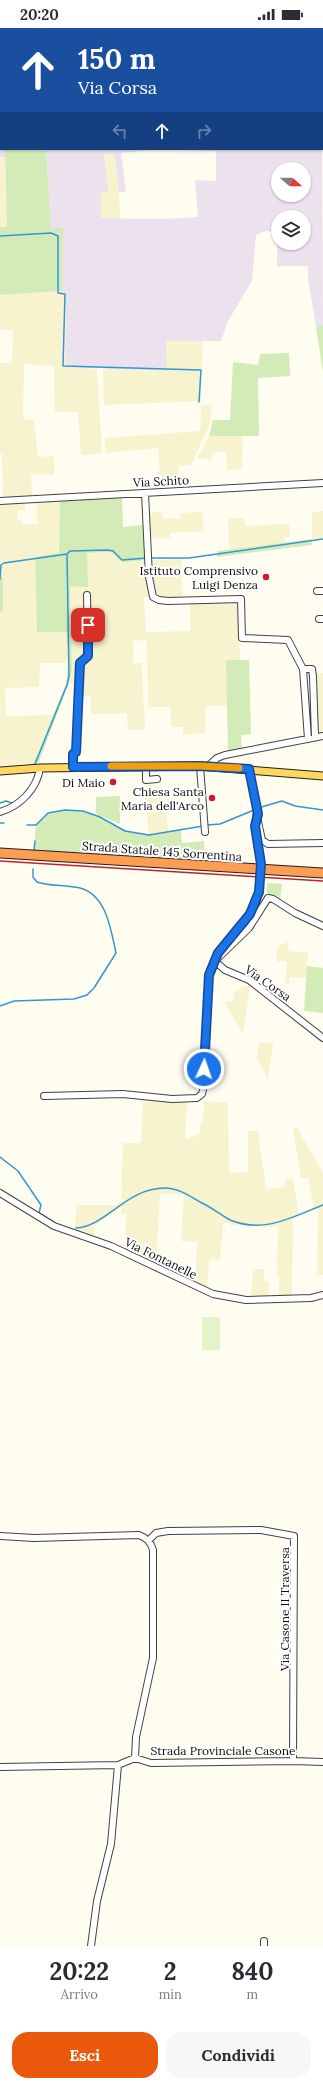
<!DOCTYPE html>
<html lang="it">
<style>
:root{--surface:#fff;--page:#f7f7f7;--text:#2b2b33;--muted:#7c7c81;--accent:#ea580c}
body{margin:0;font-family:Lora,serif;background:var(--page);color:var(--text);height:100vh;display:flex;flex-direction:column;font-size:15px;white-space:nowrap}
*{box-sizing:border-box;margin:0}
p{font-size:13px;color:var(--muted)}
.icon{flex:none;width:22px;height:22px;fill:none;stroke:currentColor;stroke-width:2;stroke-linecap:round;stroke-linejoin:round}
.map{position:relative;height:1918px;overflow:hidden}
.details{display:flex;flex-direction:column;background:var(--surface);flex:1}
.details>*{flex:none}
.hud{position:absolute;left:0px;top:0px;width:323px;height:122px;box-shadow:0 1px 3px #0004;background:#1a4fa0;color:#fff;overflow:hidden}
.needle{width:26px;rotate:110deg}
.controls{position:absolute;left:271px;top:134px;display:grid;gap:8px}
.controls a{display:grid;place-items:center;width:40px;height:40px;border-radius:50%;background:var(--surface);box-shadow:0 1px 3px #0004;font-size:20px}
.pin{position:absolute;display:grid;place-items:center;width:34px;height:34px;color:#fff;margin:-17px;border-radius:8px;box-shadow:0 2px 6px #0006}
.me{position:absolute;width:44px;margin:-22px;rotate:3deg;stroke-linejoin:round;filter:drop-shadow(0 0 3px #0008)}
.turn{display:flex;align-items:center;gap:14px;height:84px;padding:0 12px;font-size:18px}
.turn .icon{width:52px;height:52px;stroke-width:2.5}
.turn b{display:block;font-size:28px;line-height:34px}
.lanes{display:flex;align-items:center;height:38px;padding:0 12px;background:#0003;justify-content:center;gap:20px;direction:ltr}
.lanes .off{opacity:.35}
.eta{display:flex;justify-content:space-evenly;align-items:center;height:68px;text-align:center}
.eta b{font-size:24px;font-weight:800;line-height:28px}
.action{display:flex;gap:8px;margin-top:auto;padding:8px 12px}
.action a{flex:1;height:46px;border-radius:16px;background:var(--accent);color:#fff;font-size:16px;font-weight:800;line-height:46px;text-align:center}
.action a+a{background:var(--page);color:var(--text)}
.status{display:flex;justify-content:space-between;align-items:center;height:28px;padding:0 20px;background:var(--surface);direction:ltr}
.status svg{height:11px;fill:currentColor}
.map>svg:first-child{display:block}
.industrial{fill:#ece2ed;fill-rule:evenodd}
.farmland{fill:#f7f3ce}
.green{fill:#d3ecb7}
.pitch{fill:#e5f3c9}
.lines{fill:none;stroke-linecap:round;stroke-linejoin:round}
.stream{stroke:#3497d5;stroke-width:1.5}
.minor-casing{stroke:#414141;stroke-width:8}
.major-casing{stroke:#1f1f1f;stroke-width:9}
.highway-casing{stroke:#1f1f1f;stroke-width:11}
.minor{stroke:#fff;stroke-width:6}
.major{stroke:#ffd660;stroke-width:7}
.highway{stroke:#fc9d51;stroke-width:9}
.rail{stroke:#c71e28;stroke-width:1.5}
.minor-bridge-casing{stroke:#414141;stroke-width:8;stroke-linecap:butt}
.minor-bridge{stroke:#fff;stroke-width:6}
.route-casing{stroke:#114b97;stroke-width:10}
.route{stroke:#1a73e8;stroke-width:7}
.slow{stroke:#f59e0b;stroke-width:7}
.poi-dot{fill:#c71e28;stroke:#fff;stroke-width:1.5}
.labels{text-anchor:middle;dominant-baseline:central;stroke-width:4;stroke-linejoin:round;paint-order:stroke}
.street-label{font-size:12px;fill:#0e0e0e;stroke:#fff}
.poi-label{font-size:12px;fill:#0e0e0e;stroke:#fff;text-anchor:end}
</style>
<div class="status"><b>20:20</b><svg viewBox="0 0 49 12"><path d="M0 12V9h3v3zM5 12V6h3v6zM10 12V3h3v9zM15 12V0h3v12zM26 1h20v11H26zM47 4h2v5h-2z"/></svg></div>
<div class="map">
<svg width="323" height="1918" viewBox="0 0 323 1918">
<rect width="100%" height="100%" fill="#fffcf0"/>
<path class="industrial" d="M282,0H323V78L322,1Z
M0,43L1,121H21H5V129H0Z
M322,108L323,297L316,298L308,251V238H277V204L266,203L256,207L252,253L228,293L221,313H166L168,343L65,339L66,266L62,263L63,200H51L46,121H322ZM151,122L216,123V153L195,152L198,189L163,191L101,190V164H109L104,126H114L119,164H126L121,125ZM278,141H304V167H278ZM278,189H304V215H278Z"/>
<path class="farmland" d="M104,126H114L119,164L120,190H101V164H109Z
M0,129H5L7,190V199H0Z
M62,263L66,266L65,339L97,341L102,425L81,427L78,384H55L54,338L24,336L23,391L34,392L38,429L54,428V447L33,446L31,447L32,467L3,469L2,426H0V335H12L13,303L0,301V267Z
M166,313H203L201,373L104,377L103,341L167,343Z
M201,377H212L210,396L191,437L179,438V459H161L158,420L105,425V410L200,403Z
M209,408H243L242,441L227,442L226,424H212V432L197,430Z
M60,472L59,525L35,529L37,604H68V635H40L39,659L5,660L6,688L53,687L33,736L0,737V584L3,583V549H0V475L25,474V483L18,482L17,491L21,492V496H37V473Z
M323,483V510L312,511V484Z
M162,484L163,491L181,490L180,485L202,484L204,503L170,505V510L150,511L148,485Z
M244,490L245,498L289,496L290,509H285V515L229,522L228,491Z
M105,524L113,525L119,532H146L151,569H144L146,604L190,603V574L237,573L239,577L240,632L226,633L227,677L206,678L205,705L183,707V699H174L171,697V679H148L147,612L133,613V635H141L142,640L145,701L128,702L127,685L91,686V668L76,669V656L69,654L72,643L69,526Z
M181,531L182,571H161L154,566L151,532Z
M316,645H323V705L321,706L318,703Z
M161,759L169,803L149,807L144,761Z
M289,914L288,923L308,925L306,950L290,949L289,956H285L287,934L276,933L278,918Z
M242,958H250L243,1006L224,973L233,974L235,962L238,963Z
M259,1014L273,1016L268,1051L257,1031Z
M143,1070L187,1073L185,1112L200,1105V1096H203L204,1073L228,1075L229,1145L248,1144V1103H258L266,1161L285,1159V1152L293,1151L299,1188L293,1190L292,1267H279V1249H277L278,1199L230,1197L229,1195H223L220,1232L209,1231L207,1260L195,1254L197,1214L181,1213L184,1167L160,1165L156,1236L125,1221L126,1186H121V1178L94,1198V1208L75,1202L76,1177H115L121,1173L123,1115H141Z
M293,1100H297L323,1145V1247H317L318,1180L314,1181L308,1150H301Z
M253,1241H264V1253H269V1268H251Z"/>
<path class="green" d="M5,121H49H46L51,200H63L62,263L0,267V199H7Z
M323,297V345L316,298Z
M289,325L290,348L258,350L259,408H209L213,392H230L233,334L258,337L260,326Z
M122,468L123,499L144,497L146,532L124,534L119,532L113,525L105,524L87,525L88,559L70,558L72,643L69,654L39,734L33,736L66,656L68,635L67,604H37L35,529L59,525L60,472Z
M312,511V517L217,529L218,523Z
M0,549H3V583L0,584Z
M226,632H249L251,706L241,707L242,722L228,725Z
M120,768V796L96,786V769Z
M65,782L83,783L100,789L125,803L149,807L181,801L182,815L204,813L205,833L34,822L36,797L48,785Z
M267,855L282,856L280,873L276,869L267,865Z
M307,938L323,940V985L304,983Z"/>
<path class="pitch" d="M202,1289H220V1322H202Z"/>
<g class="lines">
<path class="stream" d="M0,208L51,205L58,208V265L65,266L63,338L201,342L199,374
M150,530H189L323,511
M0,551L1,537L4,535L67,526
M35,736L67,657L69,648L67,526L70,523L108,522L113,523L122,532L146,530
M0,775L6,773L12,775
M258,780L282,773L295,778L323,782
M0,795H4
M27,797H36L48,785L65,782L83,783L100,789L125,803L149,807L203,798
M207,797L220,796L254,782
M34,822L35,813
M0,978L14,973L74,971L87,967L94,960L116,925C111,903 107,867 80,860C67,857 47,858 37,854L33,849V841
M0,1129L18,1143L41,1177L39,1185L52,1193
M76,1200C107,1198 126,1160 165,1160C179,1160 191,1169 202,1175C211,1179 222,1188 230,1192C264,1206 292,1189 323,1177"/>
<defs>
<path id="minor" d="M278,0V1
M322,21H323
M0,40H1
M145,465L149,549L153,569L159,572L168,573L241,571L242,610L288,612L303,641L308,711
M0,473L323,455
M317,563H323
M319,591H323
M303,641H312L313,649L315,709
M146,738V752L157,751
M200,738L205,804
M208,738L217,730L225,727L323,708
M73,739V726L76,724L80,635L88,627L87,567
M249,741L257,783L256,793
M0,784C20,778 37,761 40,740
M257,789L262,812L268,816L323,815
M259,860C258,870 255,879 250,887C243,897 214,925 217,935L225,942L249,952L323,1010
M44,1068L123,1066L172,1071L197,1070L202,1066L204,1057L209,947L216,932L249,900L268,870L273,871L295,885L323,898
M0,1165L54,1198L111,1218L213,1266L246,1272L311,1270L323,1267
M0,1508L34,1510L139,1507C147,1510 151,1514 153,1522V1630L136,1709L135,1730L151,1735L293,1733L323,1734
M149,1512L156,1505L168,1503L261,1502L294,1508L293,1733
M0,1739L118,1737L135,1730
M91,1918L97,1873L111,1816L118,1737
M264,1918V1913"/>
<path id="major" d="M0,743L40,740L200,738L323,748"/>
<path id="highway" d="M0,825L323,845"/>
</defs>
<use href="#minor" class="minor-casing"/>
<use href="#major" class="major-casing"/>
<use href="#highway" class="highway-casing"/>
<use href="#minor" class="minor"/>
<use href="#major" class="major"/>
<use href="#highway" class="highway"/>
<path class="rail" d="M0,833L323,853"/>
<defs>
<path id="minor-bridge" d="M255,798L261,836L259,860"/>
</defs>
<use href="#minor-bridge" class="minor-bridge-casing"/>
<use href="#minor-bridge" class="minor-bridge"/>
</g>
<g class="lines">
<defs>
<path id="route" d="M88,597V628L80,635L76,724L73,726V739L200,738L249,741L258,786L255,798L261,836L259,864L250,886L218,925L209,947L204,1041"/>
</defs>
<use href="#route" class="route-casing"/>
<use href="#route" class="route"/>
<path class="slow" d="M111,738H200L239,740"/>
</g>
<g class="poi-dot">
<circle cx="266" cy="549" r="4"/>
<circle cx="113" cy="754" r="4"/>
<circle cx="212" cy="770" r="4"/>
</g>
<g class="labels">
<g class="street-label">
<text transform="translate(161 453) rotate(-3)">Via Schito</text>
<text transform="translate(162 823) rotate(4)">Strada Statale 145 Sorrentina</text>
<text transform="translate(268 955) rotate(35)">Via Corsa</text>
<text transform="translate(161 1230) rotate(26)">Via Fontanelle</text>
<text transform="translate(284 1581) rotate(-90)">Via Casone II Traversa</text>
<text x="223" y="1722">Strada Provinciale Casone</text>
</g>
<g class="poi-label">
<text x="258" y="542">Istituto Comprensivo<tspan x="258" dy="14">Luigi Denza</tspan></text>
<text x="105" y="754">Di Maio</text>
<text x="204" y="763">Chiesa Santa<tspan x="204" dy="14">Maria dell'Arco</tspan></text>
</g>
</g>
</svg>
<div class="controls">
<a><svg class="needle" viewBox="-14 -14 28 28"><path d="M0-13l5 13h-10z" fill="#e53935"/><path d="M0 13l5-13h-10z" fill="#7c7c81"/></svg></a>
<a><svg class="icon" aria-label="layers" viewBox="0 0 24 24"><path d="M12 4l9 5-9 5-9-5zM3 14l9 5 9-5"/></svg></a>
</div>
<div class="pin" style="left:88px;top:597px;background:#d93025"><svg class="icon" aria-label="arrive" viewBox="0 0 24 24"><path d="M6 21V4h12l-3 4 3 4H6"/></svg></div>
<svg class="me" style="left:204px;top:1041px" viewBox="-20 -20 40 40"><circle r="17" fill="#1a73e8" stroke="#fff" stroke-width="3"/><path d="M0-11L8 9 0 5-8 9z" fill="#fff"/></svg>
<div class="hud">
<div class="turn"><svg class="icon" aria-label="ahead" viewBox="0 0 24 24"><path d="M12 20V5M6 11l6-6 6 6"/></svg><div><b>150 m</b>Via Corsa</div></div>
<div class="lanes"><svg class="icon off" aria-label="left" viewBox="0 0 24 24"><path d="M17 20v-9H6M10 6l-5 5 5 5"/></svg><svg class="icon" aria-label="ahead" viewBox="0 0 24 24"><path d="M12 20V5M6 11l6-6 6 6"/></svg><svg class="icon off" aria-label="right" viewBox="0 0 24 24"><path d="M7 20v-9h11M14 6l5 5-5 5"/></svg></div>
</div>
</div>
<section class="details">
<div class="eta">
<div><b>20:22</b><p>Arrivo</p></div>
<div><b>2</b><p>min</p></div>
<div><b>840</b><p>m</p></div>
</div>
<div class="action"><a>Esci</a><a>Condividi</a></div>
</section>
